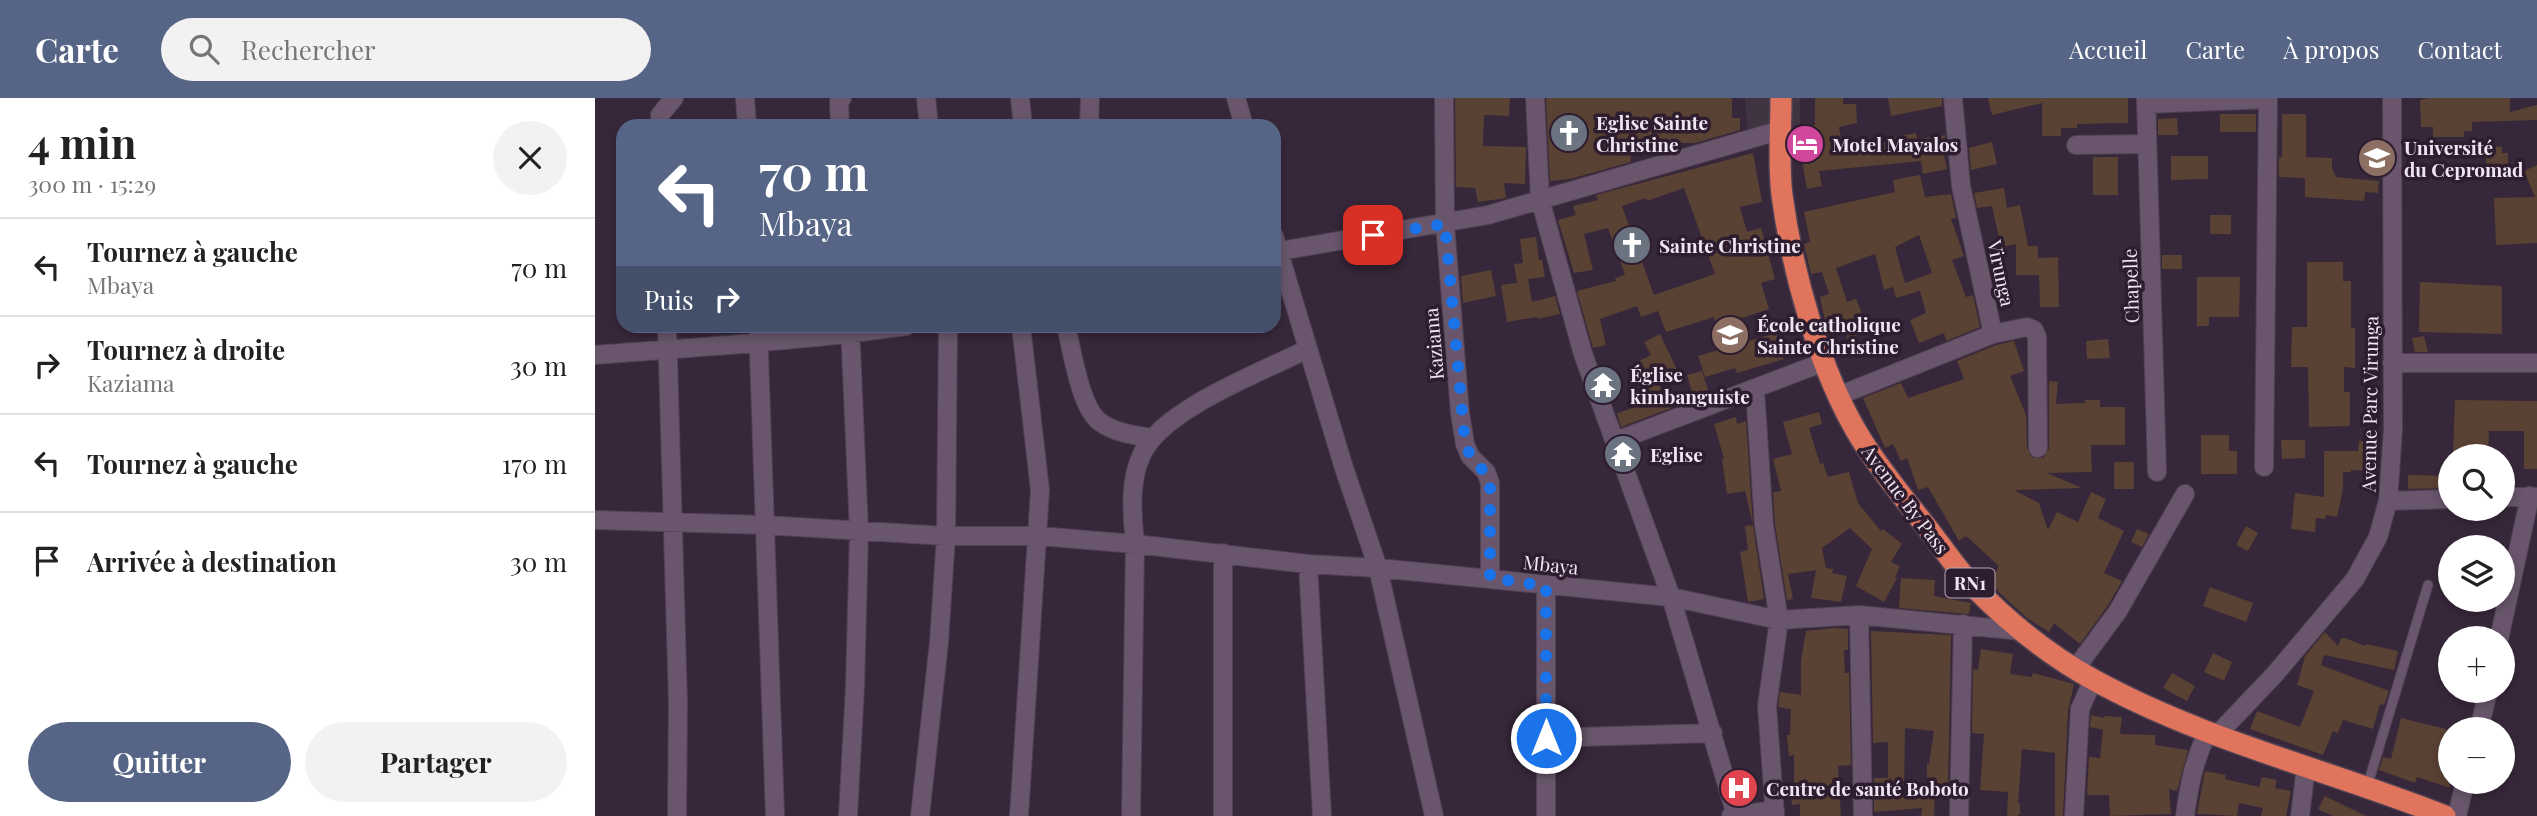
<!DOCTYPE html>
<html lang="fr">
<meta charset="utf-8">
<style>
:root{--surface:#fff;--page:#f2f2f2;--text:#222;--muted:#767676;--line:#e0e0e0;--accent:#566585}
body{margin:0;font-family:"Playfair Display",serif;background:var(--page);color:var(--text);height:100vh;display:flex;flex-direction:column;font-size:26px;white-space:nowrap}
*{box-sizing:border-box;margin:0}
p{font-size:23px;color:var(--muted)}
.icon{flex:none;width:38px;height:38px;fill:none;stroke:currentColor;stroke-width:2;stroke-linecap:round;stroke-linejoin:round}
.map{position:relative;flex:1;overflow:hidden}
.drawer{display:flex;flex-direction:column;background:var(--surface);width:595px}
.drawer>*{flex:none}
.guide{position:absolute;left:21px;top:21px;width:665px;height:214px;border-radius:21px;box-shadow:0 4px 10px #0003;background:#566585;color:#fff;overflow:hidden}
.buttons{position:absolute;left:1843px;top:346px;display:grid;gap:14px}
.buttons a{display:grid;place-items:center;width:77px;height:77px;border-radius:50%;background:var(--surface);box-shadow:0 4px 10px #0003;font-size:35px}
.pin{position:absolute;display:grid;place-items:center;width:60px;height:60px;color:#fff;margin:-30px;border-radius:14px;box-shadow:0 4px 10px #0006}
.me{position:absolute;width:77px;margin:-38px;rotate:0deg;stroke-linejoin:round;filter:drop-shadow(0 0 5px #0008)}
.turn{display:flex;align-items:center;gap:24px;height:147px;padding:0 28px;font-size:32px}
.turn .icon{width:91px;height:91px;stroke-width:2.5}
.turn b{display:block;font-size:49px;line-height:60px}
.then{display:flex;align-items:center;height:66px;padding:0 28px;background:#0003;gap:14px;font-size:26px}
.round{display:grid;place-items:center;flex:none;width:74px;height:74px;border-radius:37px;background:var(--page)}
.headline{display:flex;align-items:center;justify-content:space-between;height:119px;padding:0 28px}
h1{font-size:42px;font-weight:700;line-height:52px}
.primary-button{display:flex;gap:14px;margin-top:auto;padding:14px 28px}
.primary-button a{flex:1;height:80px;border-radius:42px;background:var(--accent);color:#fff;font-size:28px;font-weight:700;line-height:80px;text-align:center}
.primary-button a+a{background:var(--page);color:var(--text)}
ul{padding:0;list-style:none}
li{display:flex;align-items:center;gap:21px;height:98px;padding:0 28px;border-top:2px solid var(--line)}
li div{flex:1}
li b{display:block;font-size:26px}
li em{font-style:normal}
header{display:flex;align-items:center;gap:42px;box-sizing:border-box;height:98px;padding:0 35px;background:var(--accent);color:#fff}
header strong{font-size:33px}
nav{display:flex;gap:38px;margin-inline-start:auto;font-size:24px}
.search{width:490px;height:63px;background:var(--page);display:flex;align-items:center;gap:18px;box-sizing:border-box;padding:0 24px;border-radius:38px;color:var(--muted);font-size:26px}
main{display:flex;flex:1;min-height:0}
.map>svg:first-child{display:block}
.commercial{fill:#403443}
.building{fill:#594133;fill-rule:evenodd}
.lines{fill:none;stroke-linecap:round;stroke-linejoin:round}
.service-casing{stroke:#504253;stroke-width:11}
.minor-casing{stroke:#504253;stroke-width:20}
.trunk-casing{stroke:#504253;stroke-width:24}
.service{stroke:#69566c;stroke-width:9}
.minor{stroke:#69566c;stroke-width:18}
.trunk{stroke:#e0745c;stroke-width:21}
.route{stroke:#1a73e8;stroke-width:12;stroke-dasharray:0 21.6}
.labels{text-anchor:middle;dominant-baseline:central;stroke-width:7;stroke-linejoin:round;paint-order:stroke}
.shield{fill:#2d1d2f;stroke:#b6a9b8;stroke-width:2}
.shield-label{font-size:18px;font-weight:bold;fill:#f0e5f2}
.poi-label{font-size:19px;font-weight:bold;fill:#f0e5f2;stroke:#2d1d2f;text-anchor:start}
.street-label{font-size:19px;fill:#f0e5f2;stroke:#2d1d2f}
</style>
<header>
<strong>Carte</strong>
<div class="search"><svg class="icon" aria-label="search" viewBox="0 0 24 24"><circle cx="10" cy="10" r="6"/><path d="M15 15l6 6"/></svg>Rechercher</div>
<nav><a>Accueil</a><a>Carte</a><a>À propos</a><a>Contact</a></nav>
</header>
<main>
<section class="drawer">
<div class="headline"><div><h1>4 min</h1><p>300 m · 15:29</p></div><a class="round"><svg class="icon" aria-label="close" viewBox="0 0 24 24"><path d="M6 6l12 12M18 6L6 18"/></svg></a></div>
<ul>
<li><svg class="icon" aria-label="left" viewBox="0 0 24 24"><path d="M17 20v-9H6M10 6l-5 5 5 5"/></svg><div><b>Tournez à gauche</b><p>Mbaya</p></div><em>70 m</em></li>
<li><svg class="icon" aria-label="right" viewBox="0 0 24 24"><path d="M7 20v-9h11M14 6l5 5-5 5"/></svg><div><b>Tournez à droite</b><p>Kaziama</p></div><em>30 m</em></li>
<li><svg class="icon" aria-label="left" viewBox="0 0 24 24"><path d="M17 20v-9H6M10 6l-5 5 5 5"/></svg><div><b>Tournez à gauche</b></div><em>170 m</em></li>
<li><svg class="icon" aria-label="arrive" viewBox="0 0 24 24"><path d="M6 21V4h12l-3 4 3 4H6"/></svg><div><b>Arrivée à destination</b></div><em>30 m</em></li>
</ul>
<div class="primary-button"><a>Quitter</a><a>Partager</a></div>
</section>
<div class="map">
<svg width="1942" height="718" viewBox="0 0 1942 718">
<rect width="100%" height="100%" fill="#37273a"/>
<path class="commercial" d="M1150,0H1205V26L1153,36Z"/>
<path class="building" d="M860,0H915L914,18L889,17L888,48L931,49L930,86L909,85L911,100L883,104L880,90L861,89Z
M951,0H1137V20H1145V32L1100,45H1035L1036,64L975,81L955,83Z
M1220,0H1248V6H1261L1262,25L1244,29L1247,48L1321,35L1322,41L1350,37L1351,48H1347L1352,71L1328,76L1326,63L1224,73L1227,88L1212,91L1207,63L1203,64L1200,29L1220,27Z
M1293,0H1347V8L1296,18Z
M1393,0H1533V25L1482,26V30H1466V38H1447V5L1397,17Z
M1833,0H1915V14L1942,7V22L1877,24V33H1869V39H1838V29H1826L1825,2Z
M1625,16H1661V34H1625Z
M1687,16H1711V59L1737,60V70L1741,79L1784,83L1783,95L1770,94L1769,103L1710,99V80L1684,79V59H1687Z
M1582,20L1583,37H1563V21Z
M1397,44L1402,66L1376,72L1374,50Z
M1891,48L1907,49V55H1913V75H1891Z
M1158,55L1167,104L1145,109L1152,134L1166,130L1180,181L1166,185L1174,211L1122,228L1119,219L1071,234L1063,213L1046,219L1042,208L1005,221L1011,247L998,250L982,193L1021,183L1020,180L1030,177L1013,130L989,136L998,172L979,175L963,122L981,117L978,108L1003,102L1001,97ZM1089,90L1120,176L1059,197L1027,108L1051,100L1052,103Z
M1576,58H1613V81L1576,82Z
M1498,59H1523V97H1498Z
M1942,67V145L1901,147L1899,100L1940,99L1929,73Z
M1325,77L1330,99L1356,96L1361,120L1356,121L1369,158L1357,162L1371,199L1378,197L1385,229L1351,243L1349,235L1324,245L1315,222L1331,215L1325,193L1301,200L1298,189L1289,192L1280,156L1241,170L1252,204L1261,201L1274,233L1253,242L1247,226L1232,232L1225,199L1234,196L1227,174L1216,176L1209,146L1215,144L1209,114L1300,94L1298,82ZM1324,137L1337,175L1310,185L1300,149Z
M1409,90L1412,110L1425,107L1433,148H1443V160L1463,159L1464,209H1445L1444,177H1421V146L1406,149L1397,108L1382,110L1379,95Z
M1615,117H1636V136H1615Z
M941,139L944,162H947L950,179L933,181L937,204L960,198L965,216L943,221L942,219L912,224L906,187L922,185L919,166L928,165L925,141Z
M1567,157H1587V171H1567Z
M1712,164H1748V183H1756V230H1760V270L1749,269V294H1755V328L1714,329L1713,269H1696L1697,229H1712Z
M896,172L901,198L868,205L866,178Z
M1602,179H1645L1644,219H1614V228H1602Z
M1825,184L1907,188V236L1824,234Z
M1181,235L1189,261L1142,275L1140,270L1110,279L1103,258Z
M1065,236L1085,278L1063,285L1076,310L1026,329L1022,315L1057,304L1040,265L1056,257L1049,244Z
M1829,238L1833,254H1820L1817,240Z
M1513,241L1515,260L1492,261L1491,243Z
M1419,243L1429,273L1415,278L1431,317L1432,350L1437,359L1448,360L1454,351V283L1463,284L1461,306L1490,305V302H1505V309H1530V347H1496L1497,374L1452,375L1487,390L1419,392L1444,405L1453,432L1462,414L1483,424L1496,394L1511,401L1503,420L1529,433L1509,475L1527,483L1513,507L1485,546L1459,525L1454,534L1432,520L1394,485L1404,468L1371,438L1364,443L1333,389L1323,392L1312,360L1306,363L1298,346L1290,350L1268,300L1306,285L1313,300L1369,281L1362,263L1401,247Z
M1107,273L1114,295L1099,301L1092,277Z
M1860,302L1942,303V371H1929V333H1894L1893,359H1858Z
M1224,314L1227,326L1214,330L1225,366L1228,365L1233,379L1254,374L1263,405L1286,433L1288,431L1307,446L1296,464L1305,468L1300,480H1302L1289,504L1261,488L1277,451L1255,430L1227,450L1231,470L1238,471L1237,475L1252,478L1246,504L1216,500L1221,472L1193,476L1198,501L1192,502L1180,426L1178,394L1186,393L1178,361L1197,356L1188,324Z
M1141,319L1142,326L1151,323L1158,428L1169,501L1153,504L1145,454L1153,452L1150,428L1158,427L1150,393L1132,396L1127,361L1129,360L1119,326Z
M1606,337H1634V353H1642V376H1606Z
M1686,342H1710V360L1687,361Z
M1764,343L1779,344L1777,373L1756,372V374H1748V391L1742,419L1731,417L1730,421L1721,420L1720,434L1696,431L1700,395L1729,399V353H1763Z
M1519,364H1539V391H1519Z
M1813,377L1855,378V390L1813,391Z
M1651,428L1663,435L1653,453L1641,447Z
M1542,431L1554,436L1547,449L1536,444Z
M1306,480L1340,482L1339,498L1376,505L1374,516L1304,510Z
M1615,489L1658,505L1651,524L1608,508Z
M1238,530L1253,531V552H1249L1250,575H1254L1256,667L1243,668L1246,718H1205V706L1197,707L1195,687L1199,686V657L1194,658L1192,637H1195L1196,611L1183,609L1185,594L1206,597V562L1211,533Z
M1276,533L1356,537L1353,692L1332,693V666H1334L1339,633L1310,630L1309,698L1340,695L1339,718H1326L1327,710L1279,714V680H1293V644L1278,645Z
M1730,534L1743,548L1746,540H1750L1770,548L1771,546L1803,553L1799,572L1729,557L1726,567L1794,593L1789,607L1785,606L1778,631L1748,622L1743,635L1738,633L1728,657L1655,631L1662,613L1705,629L1719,593L1702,587L1710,558Z
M1386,551L1418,556L1415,576L1437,579L1438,575L1479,586L1473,613L1468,718H1460V655L1427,651L1423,705H1425V716L1422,718H1412L1413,694L1385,692L1389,636L1377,635L1378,571L1383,572Z
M1618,555L1637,564L1629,583L1609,574Z
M1577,575L1600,588L1592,603L1568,590Z
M1496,617L1509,620V618L1527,619L1525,636L1560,637V647L1593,652L1582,693L1574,691L1576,716L1515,718L1514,697H1492L1494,659L1505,660L1508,632L1495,629Z
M1806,620L1855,632V690L1822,679L1820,685L1784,672L1788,659L1796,661Z
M1610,673L1631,677L1630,681L1664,689L1667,679L1682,682L1680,690L1696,693L1691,718H1666L1668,710L1644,705L1642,718L1602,716Z
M1730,698L1771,718H1738L1723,711Z"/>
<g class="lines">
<defs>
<path id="service" d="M1772,689L1833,487"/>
<path id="minor" d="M150,0L152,28
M331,0L334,28
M425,0L428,28
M641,0L649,28
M849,0L850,126L865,315L870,346L875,358L891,374L895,385V480
M940,0L945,101L988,256L1076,499L1141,717
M1551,0L1562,374
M1551,6L1673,1
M65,28V17L79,0
M245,28L244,3L247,0
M494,28L495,0
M1481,47L1552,46
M679,138L749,370L783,470L839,718
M679,154L893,117L1186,32
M72,228L83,605L82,718
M163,228L180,718
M471,228C477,251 485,310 505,324C520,335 539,337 556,340
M1398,236L1432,229L1439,232L1442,239L1443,350
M0,257C104,249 208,243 311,228
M1797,265H1942
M1160,292L1169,427L1184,522L1172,608L1180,718
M1243,298L1398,236L1366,88L1358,0
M1021,343L1229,264
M1669,369L1673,0
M1908,399H1942
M1793,403L1855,401
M0,422L170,427L351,438H444L540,446L713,466L783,470L1076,499L1184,522L1264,517L1427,533
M713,466L727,718
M1264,517L1268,718
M1904,541L1935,398
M1481,570L1523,513L1590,396
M1884,632L1893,593
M1622,637L1680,576L1760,481L1783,439L1793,403L1798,332L1797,0
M951,640L1118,635
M253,718L260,589L264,433L255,228
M325,718L344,544L351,438L353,228
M424,718L445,392L426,228
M536,718L540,446C537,416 534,383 547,356C568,311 668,273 713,251
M628,718V455
M951,718V488
M1136,718L1180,712
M1364,718L1368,526
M1479,718L1485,611L1498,582
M1590,718C1594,688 1599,661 1613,634
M1705,718L1711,669
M1862,718L1870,684"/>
<path id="trunk" d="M1186,0C1186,32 1183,65 1187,97C1197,173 1225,275 1266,341C1286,373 1310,402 1334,432C1348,450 1361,470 1377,487C1412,523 1455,558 1499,582C1610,643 1734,672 1850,718"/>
</defs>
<use href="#service" class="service-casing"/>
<use href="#minor" class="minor-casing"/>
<use href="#trunk" class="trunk-casing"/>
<use href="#service" class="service"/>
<use href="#minor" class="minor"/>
<use href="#trunk" class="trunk"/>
</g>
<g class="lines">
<path class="route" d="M778,137L850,126L870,346C876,362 889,370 895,385V480L951,488V640"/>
</g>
<defs>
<symbol id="church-disc" viewBox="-11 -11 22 22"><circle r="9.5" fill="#6b7280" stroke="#2d1d2f"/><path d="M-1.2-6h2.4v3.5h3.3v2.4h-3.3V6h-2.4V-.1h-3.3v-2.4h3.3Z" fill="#fff"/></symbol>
<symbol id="hotel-disc" viewBox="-11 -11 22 22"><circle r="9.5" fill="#d1479c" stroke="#2d1d2f"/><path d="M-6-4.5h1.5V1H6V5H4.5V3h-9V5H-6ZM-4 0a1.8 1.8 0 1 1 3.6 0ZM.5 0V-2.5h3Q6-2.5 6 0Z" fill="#fff"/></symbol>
<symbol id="university-disc" viewBox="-11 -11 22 22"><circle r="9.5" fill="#8d6e63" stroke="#2d1d2f"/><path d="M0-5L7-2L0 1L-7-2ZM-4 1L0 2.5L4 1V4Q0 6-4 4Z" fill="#fff"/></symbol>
<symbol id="school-disc" viewBox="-11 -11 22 22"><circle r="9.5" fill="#8d6e63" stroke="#2d1d2f"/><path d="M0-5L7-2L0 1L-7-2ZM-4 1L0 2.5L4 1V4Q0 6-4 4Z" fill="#fff"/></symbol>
<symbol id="temple-disc" viewBox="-11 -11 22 22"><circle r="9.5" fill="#6b7280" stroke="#2d1d2f"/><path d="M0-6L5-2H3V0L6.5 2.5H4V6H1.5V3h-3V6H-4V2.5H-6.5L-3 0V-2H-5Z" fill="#fff"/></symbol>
<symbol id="hospital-disc" viewBox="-11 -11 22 22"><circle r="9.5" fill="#e0444e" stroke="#2d1d2f"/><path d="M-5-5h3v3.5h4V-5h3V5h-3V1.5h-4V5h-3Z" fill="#fff"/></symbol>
</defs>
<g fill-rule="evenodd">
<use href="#church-disc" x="952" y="13" width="44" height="44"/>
<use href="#hotel-disc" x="1188" y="24" width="44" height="44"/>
<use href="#university-disc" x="1760" y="38" width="44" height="44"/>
<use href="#church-disc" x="1015" y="125" width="44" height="44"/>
<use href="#school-disc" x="1113" y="215" width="44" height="44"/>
<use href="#temple-disc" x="986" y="265" width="44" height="44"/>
<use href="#temple-disc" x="1006" y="334" width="44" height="44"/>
<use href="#hospital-disc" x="1122" y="668" width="44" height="44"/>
</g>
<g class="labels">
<rect class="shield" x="1350.5" y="470.5" width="49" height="29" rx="5"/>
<g class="shield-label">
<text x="1375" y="485">RN1</text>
</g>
<g class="poi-label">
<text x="1001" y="24">Eglise Sainte<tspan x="1001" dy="22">Christine</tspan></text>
<text x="1237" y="46">Motel Mayalos</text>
<text x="1809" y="49">Université<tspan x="1809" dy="22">du Cepromad</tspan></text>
<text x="1064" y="147">Sainte Christine</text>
<text x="1162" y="226">École catholique<tspan x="1162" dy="22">Sainte Christine</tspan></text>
<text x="1035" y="276">Église<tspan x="1035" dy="22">kimbanguiste</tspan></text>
<text x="1055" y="356">Eglise</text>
<text x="1171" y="690">Centre de santé Boboto</text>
</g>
<g class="street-label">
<text transform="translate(1407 175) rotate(78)">Virunga</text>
<text transform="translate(1535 188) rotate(-92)">Chapelle</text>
<text transform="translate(838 246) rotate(-95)">Kaziama</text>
<text transform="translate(1774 306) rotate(-89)">Avenue Parc Virunga</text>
<text transform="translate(1311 401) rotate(53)">Avenue By Pass</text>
<text transform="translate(956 466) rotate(6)">Mbaya</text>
</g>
</g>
</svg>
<div class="buttons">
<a><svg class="icon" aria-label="search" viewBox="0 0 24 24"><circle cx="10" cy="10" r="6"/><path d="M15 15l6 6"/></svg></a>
<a><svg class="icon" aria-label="layers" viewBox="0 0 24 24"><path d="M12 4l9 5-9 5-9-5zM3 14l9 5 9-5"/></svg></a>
<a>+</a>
<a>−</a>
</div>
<div class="pin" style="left:778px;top:137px;background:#d93025"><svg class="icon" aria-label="arrive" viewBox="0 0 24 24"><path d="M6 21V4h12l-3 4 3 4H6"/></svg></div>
<svg class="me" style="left:951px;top:640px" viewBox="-20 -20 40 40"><circle r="17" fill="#1a73e8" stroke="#fff" stroke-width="3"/><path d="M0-11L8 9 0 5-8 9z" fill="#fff"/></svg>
<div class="guide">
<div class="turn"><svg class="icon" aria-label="left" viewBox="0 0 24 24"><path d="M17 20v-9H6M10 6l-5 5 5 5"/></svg><div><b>70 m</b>Mbaya</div></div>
<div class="then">Puis<svg class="icon" aria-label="right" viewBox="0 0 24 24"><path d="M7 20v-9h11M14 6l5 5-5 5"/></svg></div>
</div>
</div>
</main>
